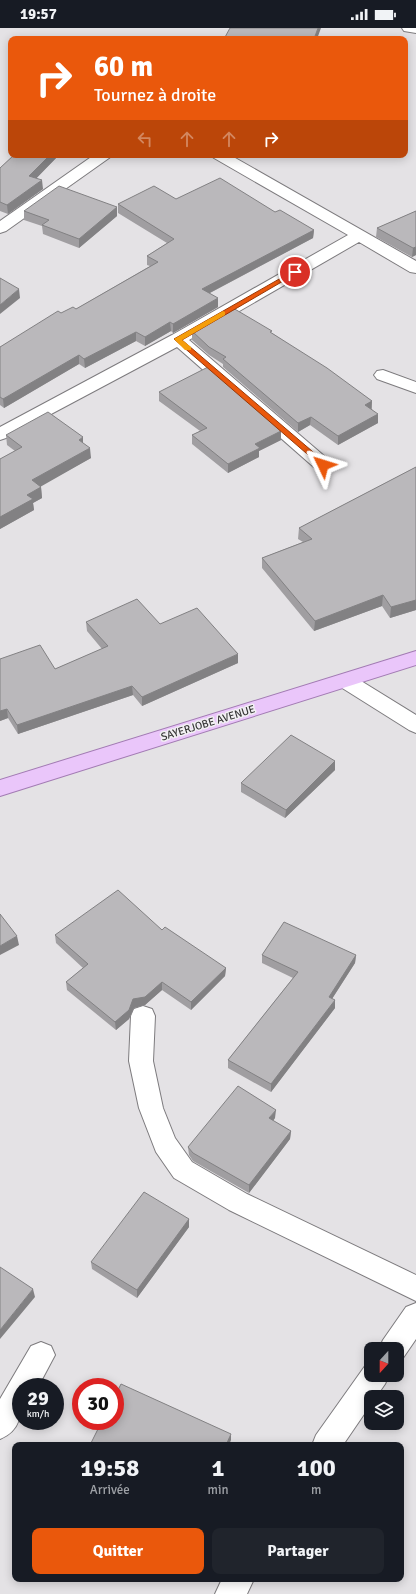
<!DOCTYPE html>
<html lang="fr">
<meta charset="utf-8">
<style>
:root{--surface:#171b24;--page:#20242c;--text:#f1f3f6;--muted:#9ea1a6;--accent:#ea580c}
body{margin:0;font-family:Signika,sans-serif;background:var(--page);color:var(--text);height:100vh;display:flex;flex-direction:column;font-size:15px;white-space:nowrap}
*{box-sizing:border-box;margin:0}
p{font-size:13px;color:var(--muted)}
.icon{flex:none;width:22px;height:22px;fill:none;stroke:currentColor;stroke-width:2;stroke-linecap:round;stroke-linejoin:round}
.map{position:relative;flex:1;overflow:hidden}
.sheet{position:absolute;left:12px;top:1414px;width:392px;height:140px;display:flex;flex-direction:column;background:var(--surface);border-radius:8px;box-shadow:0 2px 10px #0003}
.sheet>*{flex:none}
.guide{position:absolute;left:8px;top:8px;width:400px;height:122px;border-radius:8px;box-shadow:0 2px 10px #0003;background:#ea580c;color:#fff;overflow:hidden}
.needle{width:26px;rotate:201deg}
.fabs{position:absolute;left:364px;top:1314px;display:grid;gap:8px}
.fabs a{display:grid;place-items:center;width:40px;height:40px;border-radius:8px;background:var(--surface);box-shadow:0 2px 10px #0003;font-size:20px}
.speed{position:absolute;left:12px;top:1350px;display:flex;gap:8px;font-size:20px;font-weight:700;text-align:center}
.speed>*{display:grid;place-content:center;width:52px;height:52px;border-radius:50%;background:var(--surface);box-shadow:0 2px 10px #0003;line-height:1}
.speed small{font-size:10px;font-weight:400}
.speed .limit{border:6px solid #d22;background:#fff;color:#111}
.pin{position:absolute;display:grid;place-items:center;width:34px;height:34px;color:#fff;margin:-17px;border:2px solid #fff;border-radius:50%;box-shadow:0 1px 4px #0007}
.me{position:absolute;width:44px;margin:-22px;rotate:311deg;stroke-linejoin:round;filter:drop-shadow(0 0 3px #0008)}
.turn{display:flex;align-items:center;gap:14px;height:84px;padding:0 20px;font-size:18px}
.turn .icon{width:52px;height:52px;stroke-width:2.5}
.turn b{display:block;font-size:28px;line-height:34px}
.lanes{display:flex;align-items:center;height:38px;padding:0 20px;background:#0003;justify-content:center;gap:20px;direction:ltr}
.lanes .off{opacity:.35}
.eta{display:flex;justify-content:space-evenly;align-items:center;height:68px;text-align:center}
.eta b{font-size:24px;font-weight:700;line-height:28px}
.primary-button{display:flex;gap:8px;margin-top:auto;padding:8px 20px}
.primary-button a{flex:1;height:46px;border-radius:8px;background:var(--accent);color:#fff;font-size:16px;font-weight:700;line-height:46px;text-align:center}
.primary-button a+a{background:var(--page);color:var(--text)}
.status{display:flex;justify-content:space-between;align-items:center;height:28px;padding:0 20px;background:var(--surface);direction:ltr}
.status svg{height:11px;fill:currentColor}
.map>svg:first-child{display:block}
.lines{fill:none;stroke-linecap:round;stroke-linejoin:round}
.minor-casing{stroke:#7d7b7e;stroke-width:2}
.major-casing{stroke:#a27bb3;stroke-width:2}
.minor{fill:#fff;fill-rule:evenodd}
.major{fill:#eac6fa;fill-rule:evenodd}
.wall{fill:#a09ea1}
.shaded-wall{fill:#828183}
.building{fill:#bab8bb;stroke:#828183}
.route{fill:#ea580c;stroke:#983908}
.slow{fill:#f59e0b}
.labels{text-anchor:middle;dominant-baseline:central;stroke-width:3;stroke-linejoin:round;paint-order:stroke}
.street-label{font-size:11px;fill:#363536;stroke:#f1f0f2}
</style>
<div class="status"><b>19:57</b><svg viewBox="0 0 49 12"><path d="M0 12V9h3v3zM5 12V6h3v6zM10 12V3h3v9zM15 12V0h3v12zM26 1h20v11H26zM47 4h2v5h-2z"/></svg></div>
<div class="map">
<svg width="416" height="1566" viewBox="0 0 416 1566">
<rect width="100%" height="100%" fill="#e4e2e5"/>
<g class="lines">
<defs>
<path id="minor" d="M402,0H416V5L404,3Z
M94,127H112L109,130L6,203L0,205V193Z
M211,127H230L416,233V245L410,244L359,214L189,312L330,433L332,437L330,441L323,443L316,441L177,319L6,410L0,412V399L172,307L348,207L214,130Z
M383,342L416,354V365L377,351L374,347L377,343Z
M346,646L353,648L416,687V705L409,702L339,658L336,653L339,648Z
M143,978L152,981L155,988L153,1033L163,1080L175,1110L192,1134L247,1166L416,1247V1273L229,1182L174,1150L156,1124L139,1080L129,1033L131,988L134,981Z
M416,1275V1311L403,1330L397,1333V1321H379L383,1312L406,1279Z
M41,1314L51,1318L55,1327L38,1359H21C21,1381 24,1401 0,1411V1371L31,1318Z
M371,1335V1347H389L385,1356L376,1369H371V1376L343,1417H312L316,1407L365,1338Z
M222,1551H254L247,1566H215Z"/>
<path id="major" d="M416,623V637L0,768V752Z"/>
</defs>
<use href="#minor" class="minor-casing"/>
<use href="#major" class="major-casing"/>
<use href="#minor" class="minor"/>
<use href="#major" class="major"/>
</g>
<path class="wall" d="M14,127H59L36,150L43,161L8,186L0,183V140Z
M314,127H323L322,129Z
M176,171L275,184L314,202L313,210L210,265L218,279L173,305L171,303L145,318L136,313L85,340L79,336L4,380L0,377V319L61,285L76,281L150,238L147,237V228L167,215L118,185V176Z
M117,179V188L79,220L43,206L42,198L24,192V183Z
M416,183V227L412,229L376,209L377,200Z
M192,303L272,305L372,373V381L378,395L338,417L310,397L298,404L223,339V336L209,327L192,312Z
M159,364L281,403V412L259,423V429L228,445L192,416V407L200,403L159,373Z
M6,407L83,415L91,430L40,458L41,459L42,470L33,475L34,482L0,501V431L15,423L7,417Z
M416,439V582L390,590L382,578L314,603L262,540V530L303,514L298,511L299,500Z
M86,594L160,596L238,635L142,678L133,667L18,706L8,690L0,693V631L55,641L102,621L87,603Z
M335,733V742L285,790L241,764V755Z
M162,902L226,940L225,948L191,982L162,962L145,977L134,980L129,991L116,1002L67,962L66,954L83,940L56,915L55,907Z
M262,927H356L355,935L332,971L335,980L271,1064L228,1040V1032L293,950L262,935Z
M275,1090L273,1093L291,1103L290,1111L249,1165L193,1133L189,1127L188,1119Z
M189,1191V1199L137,1270L92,1241L91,1234Z"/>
<path class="shaded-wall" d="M318,0H321L317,11H314Z
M50,127H59L30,157L29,148Z
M42,152L43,161L8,186L7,177Z
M117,179V188L79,220V211Z
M314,202L313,210L202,269V261Z
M416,219V227L412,229L413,220Z
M19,261L20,270L0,286V277Z
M218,270V279L173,305V296Z
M170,294L171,303L145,318V309Z
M136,304V313L85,340L84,331Z
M79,327V336L4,380L3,371Z
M372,373L371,382L365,377Z
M378,386V395L338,417V408Z
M311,389L310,397L298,404V395Z
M281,403V412L259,423V429L228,445V436L255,416Z
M83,409V420L79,412Z
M90,420L91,430L33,463L32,452Z
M41,459L42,470L33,475L34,482L0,501V489L27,467Z
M383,567L382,578L314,603L315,593Z
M416,572V582L390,590L391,579Z
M238,626V635L142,678V669Z
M132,658L133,667L18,706L17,697Z
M7,681L8,690L0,693V683Z
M335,733V742L285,790L286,782Z
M17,908L19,917L0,927V918Z
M356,927L355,935L328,977L329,969Z
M226,940L225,948L191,982V974Z
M162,954V962L145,977L134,980L129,991L116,1002L115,994L133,971Z
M335,972V980L271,1064V1056Z
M276,1082L275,1090L269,1098V1090Z
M291,1103L290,1111L249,1165V1157Z
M189,1191V1199L137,1270V1262Z
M33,1261L35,1269L0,1311V1302Z
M231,1406V1412L229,1417H226Z"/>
<path class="building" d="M230,0H318L314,11H224Z
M14,127H50L29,148L42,152L7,177L0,174V140Z
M220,150L275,184L280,182L314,202L202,261L218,270L173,296L170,294L145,309L136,304L84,331L79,327L3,371L0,369V319L58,283L61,285L73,279L76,281L158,234L147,228L174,211L118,176L154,158L176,171Z
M59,158L117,179L79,211L42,197L49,192L24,183Z
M416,183V219L413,220L377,200Z
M0,250L19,261L0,277Z
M233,280L272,303L270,304L327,340L372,373L365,377L378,386L338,408L311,389L298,395L223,331L226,329L209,319L192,303Z
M208,339L281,403L255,416L260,420L228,436L192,407L207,400L159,364Z
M48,384L83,409L79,412L90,420L32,452L41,459L27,467L33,471L0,489V431L22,419L6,407Z
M416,439V572L391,579L383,567L315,593L262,530L312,511L299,500Z
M137,571L160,596L197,580L238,626L142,669L132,658L17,697L7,681L0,683V631L40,617L55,641L108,618L86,594Z
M291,707L335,733L286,782L241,755Z
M118,862L162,902L165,899L226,940L191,974L162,954L145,969L133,971L129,982L115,994L66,954L88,936L55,907Z
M0,886L17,908L0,918Z
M284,894L356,927L329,969L335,972L271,1056L228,1032L298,944L262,927Z
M238,1058L276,1082L269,1090L291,1103L249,1157L193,1125L188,1119Z
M144,1164L189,1191L137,1262L91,1234Z
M0,1239L33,1261L0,1302Z
M121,1356L231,1406L226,1417H90L102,1393H115V1368Z
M64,1415L68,1417H62Z"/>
<path class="route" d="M295,242L297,243V245L182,312L326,435L327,437L323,439L321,438L174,311Z"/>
<path class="slow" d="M223,283L225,284V287L182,312L191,319V322H185L174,311Z"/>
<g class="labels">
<g class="street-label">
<text transform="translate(208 695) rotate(-17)">SAYERJOBE AVENUE</text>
</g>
</g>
</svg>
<div class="fabs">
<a><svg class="needle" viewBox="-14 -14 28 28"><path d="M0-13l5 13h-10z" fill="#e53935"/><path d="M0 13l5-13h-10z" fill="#9ea1a6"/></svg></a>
<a><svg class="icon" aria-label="layers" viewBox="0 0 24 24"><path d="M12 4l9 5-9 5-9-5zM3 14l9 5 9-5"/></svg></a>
</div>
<div class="speed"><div>29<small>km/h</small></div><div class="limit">30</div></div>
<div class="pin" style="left:295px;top:244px;background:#d93025"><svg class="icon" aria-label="arrive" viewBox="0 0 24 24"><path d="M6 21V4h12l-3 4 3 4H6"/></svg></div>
<svg class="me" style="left:323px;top:437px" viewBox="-20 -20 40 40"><path d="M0-17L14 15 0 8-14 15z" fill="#ea580c" stroke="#fff" stroke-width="4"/></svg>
<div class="guide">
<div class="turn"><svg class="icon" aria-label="right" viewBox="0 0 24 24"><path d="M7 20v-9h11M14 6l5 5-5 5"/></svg><div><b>60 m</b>Tournez à droite</div></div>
<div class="lanes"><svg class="icon off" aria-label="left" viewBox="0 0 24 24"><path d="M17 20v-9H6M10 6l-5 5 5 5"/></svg><svg class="icon off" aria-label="ahead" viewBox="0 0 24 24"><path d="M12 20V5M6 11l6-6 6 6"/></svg><svg class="icon off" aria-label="ahead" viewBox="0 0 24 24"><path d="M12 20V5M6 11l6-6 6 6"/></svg><svg class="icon" aria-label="right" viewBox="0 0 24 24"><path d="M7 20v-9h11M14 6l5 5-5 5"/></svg></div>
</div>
<section class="sheet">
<div class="eta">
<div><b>19:58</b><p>Arrivée</p></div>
<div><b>1</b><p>min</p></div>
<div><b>100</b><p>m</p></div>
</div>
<div class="primary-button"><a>Quitter</a><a>Partager</a></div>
</section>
</div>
